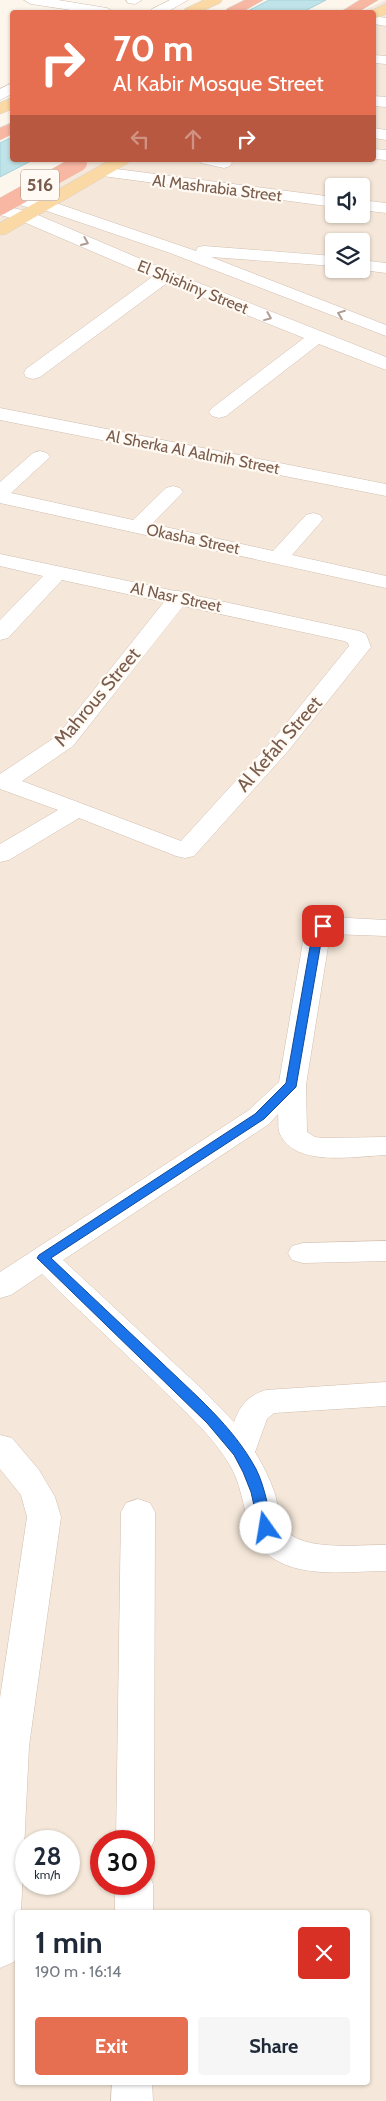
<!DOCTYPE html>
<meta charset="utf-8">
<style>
:root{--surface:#fff;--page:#f6f6f7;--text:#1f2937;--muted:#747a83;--accent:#e76f51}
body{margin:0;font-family:Cabin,sans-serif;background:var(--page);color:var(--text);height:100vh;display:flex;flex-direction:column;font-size:19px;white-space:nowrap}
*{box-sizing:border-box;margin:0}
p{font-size:16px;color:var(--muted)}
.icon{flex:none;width:28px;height:28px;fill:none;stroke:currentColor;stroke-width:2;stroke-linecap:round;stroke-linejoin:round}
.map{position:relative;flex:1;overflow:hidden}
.panel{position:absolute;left:15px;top:1910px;width:355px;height:175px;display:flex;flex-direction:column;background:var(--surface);border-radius:5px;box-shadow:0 1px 4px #0004}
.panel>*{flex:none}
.top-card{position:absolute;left:10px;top:10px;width:366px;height:152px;border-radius:5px;box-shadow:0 1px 4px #0004;background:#e76f51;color:#fff;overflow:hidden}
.fabs{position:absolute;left:325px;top:178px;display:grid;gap:10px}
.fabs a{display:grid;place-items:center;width:45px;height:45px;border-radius:5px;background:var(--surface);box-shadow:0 1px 4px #0004;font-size:25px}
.speed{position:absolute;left:15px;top:1830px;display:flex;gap:10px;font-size:25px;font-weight:700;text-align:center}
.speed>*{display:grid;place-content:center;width:65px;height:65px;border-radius:50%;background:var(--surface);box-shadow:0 1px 4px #0004;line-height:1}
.speed small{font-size:12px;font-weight:400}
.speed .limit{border:8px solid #d22;background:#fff;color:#111}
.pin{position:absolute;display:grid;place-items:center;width:42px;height:42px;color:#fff;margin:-21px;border-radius:10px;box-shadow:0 2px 8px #0006}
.me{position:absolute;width:55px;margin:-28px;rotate:347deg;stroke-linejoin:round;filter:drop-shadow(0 0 4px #0008)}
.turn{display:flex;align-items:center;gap:18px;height:105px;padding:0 20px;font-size:22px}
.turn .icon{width:65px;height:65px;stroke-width:2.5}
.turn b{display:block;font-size:35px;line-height:42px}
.lanes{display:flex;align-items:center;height:48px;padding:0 20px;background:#0003;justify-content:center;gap:25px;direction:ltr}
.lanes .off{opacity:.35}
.round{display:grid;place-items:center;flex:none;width:52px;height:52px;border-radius:5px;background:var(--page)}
.head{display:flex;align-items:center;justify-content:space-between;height:85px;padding:0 20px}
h1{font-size:30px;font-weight:700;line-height:38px}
.action{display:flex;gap:10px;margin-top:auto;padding:10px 20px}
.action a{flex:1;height:58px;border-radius:5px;background:var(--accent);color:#fff;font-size:20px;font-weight:700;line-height:58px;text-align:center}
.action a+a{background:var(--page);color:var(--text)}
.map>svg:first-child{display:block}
.residential{fill:#f5e8da;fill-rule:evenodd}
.water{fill:#bfe3e8;stroke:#a5d3da}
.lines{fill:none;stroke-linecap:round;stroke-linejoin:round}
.minor-casing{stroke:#d1beb0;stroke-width:1}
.major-casing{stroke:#dad1cd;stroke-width:1}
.highway-casing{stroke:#dad1cd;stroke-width:1}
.minor{fill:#fff;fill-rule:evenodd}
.major{fill:#fbd9a5;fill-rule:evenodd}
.highway{fill:#f7b7a3;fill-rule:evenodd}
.highway-bridge-casing{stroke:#dad1cd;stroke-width:16;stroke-linecap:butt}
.highway-bridge{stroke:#f7b7a3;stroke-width:16}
.oneway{stroke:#af9d94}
.route{fill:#1a73e8;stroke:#114b97}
.labels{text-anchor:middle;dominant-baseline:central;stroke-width:4.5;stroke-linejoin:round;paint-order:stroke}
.far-street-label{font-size:16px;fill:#7a5c4d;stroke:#fffaf3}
.shield{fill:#fffaf3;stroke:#a28b7f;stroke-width:1}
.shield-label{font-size:18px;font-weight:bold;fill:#7a5c4d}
.street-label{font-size:19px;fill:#7a5c4d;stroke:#fffaf3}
</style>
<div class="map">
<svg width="386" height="2101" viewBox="0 0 386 2101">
<rect width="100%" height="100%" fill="#fdf6ec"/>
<path class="residential" d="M386,0V2101H0V199L76,160H374V12H361ZM334,186H361V214H334ZM334,241H361V269H334ZM26,1841H69V1884H26ZM101,1841H144V1884H101ZM18,1912H368V2082H18Z"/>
<path class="water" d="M269,0H326L303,12H246Z
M12,137V160H33L0,177V143Z"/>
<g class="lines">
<defs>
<path id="minor" d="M24,0H58L107,8L114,12H84L31,4Z
M126,0H142L135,4L128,3Z
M170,0H188L167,12H150L152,9Z
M374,16L386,18V26L374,24Z
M374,55L386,56V64L374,63Z
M12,83V94L0,100V89Z
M374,96L386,97V107L374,106Z
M374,128L386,130V140L374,138Z
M374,149L386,150V160L374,159Z
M199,160H230L232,163L230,166L224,168L201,163Z
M101,167L334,197V207L95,175L93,172L95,169Z
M28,197L50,201L196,251L198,247L204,246L334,256V266L211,257L386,325V336L170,253L41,209L22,206L20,202L22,198Z
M361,200L386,203V213L361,210Z
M0,205L31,212L171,272L386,357V370L319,344L226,416L219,418L212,416L209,412L212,408L304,338L167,283L40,377L33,379L26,377L24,373L26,369L152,277L19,220L0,215Z
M361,260L386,263V273L355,269H361Z
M0,408L386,484V496L0,420Z
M40,451L47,453L50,457L11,493L133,520L166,488L173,486L180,488L183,492L152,524L273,551L306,515L313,513L320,515L323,519L320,523L292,555L386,576V588L0,503V482L33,453Z
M0,554L175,591H179L188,594L359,631L366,634L371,647L288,751L194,856L185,858L176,856L79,818L9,860L0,862V844L58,810L0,789V774L57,736L164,602L62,580L8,638L0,640V620L43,576L0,566ZM183,606L344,641L348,643L349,646L272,741L181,841L22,781L73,746Z
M329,917L386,920V936L330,934L306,1085L307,1132L315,1137L323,1138L386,1137V1155C356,1156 295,1168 280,1134C277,1128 279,1120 278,1114L269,1124L63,1260L202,1389L234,1422C240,1405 249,1395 266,1390L386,1382V1406L274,1413L267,1419L255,1452C263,1465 270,1479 275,1494C278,1504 278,1518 284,1527C299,1553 360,1544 386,1545V1571C350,1571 302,1579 271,1557C243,1537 247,1497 232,1469C214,1436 183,1410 157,1384C125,1354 93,1323 61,1293L42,1274L11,1295L0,1298V1272L249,1110L279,1082L305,930L309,924Z
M386,1241V1261L303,1263L292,1260L288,1253L292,1246L303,1243Z
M0,1435L12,1438L39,1470L55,1497L61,1517L29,1746L21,1912H18V1954L14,1962L0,1968V1698L27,1517L21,1495L0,1469Z
M138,1499L150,1503L155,1512L154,1841L148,1853L144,1854V1841H116L121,1512L126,1503Z
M144,1871L148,1872L153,1884V1912H115V1884H144Z
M112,2082H152L153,2101H111Z"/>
<path id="major" d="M204,0H222L220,3L200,12H183L185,9Z
M386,4V14L374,19V12H369Z
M12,98V109L0,114V103Z
M110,160H130L128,163L6,234L0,235V223Z"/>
<path id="highway" d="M245,0H263L242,12H225L227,9Z
M360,0H378L358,12H341Z
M12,123V134L0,140V128Z"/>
</defs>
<use href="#minor" class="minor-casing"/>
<use href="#major" class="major-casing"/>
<use href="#highway" class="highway-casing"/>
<use href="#minor" class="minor"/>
<use href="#major" class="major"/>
<use href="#highway" class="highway"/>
<defs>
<path id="highway-bridge" d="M0,207L79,163"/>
</defs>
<use href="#highway-bridge" class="highway-bridge-casing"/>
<use href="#highway-bridge" class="highway-bridge"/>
</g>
<defs><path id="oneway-chevron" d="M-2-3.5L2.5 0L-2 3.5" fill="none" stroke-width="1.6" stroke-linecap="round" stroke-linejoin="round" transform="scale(1.25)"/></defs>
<g class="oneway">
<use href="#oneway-chevron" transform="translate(85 242) rotate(23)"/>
<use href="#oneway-chevron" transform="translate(341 314) rotate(-159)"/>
<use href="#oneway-chevron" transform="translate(268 317) rotate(22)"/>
</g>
<path class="route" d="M323,923L328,926L323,931L296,1087L264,1119L51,1258C88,1293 124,1327 160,1361C194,1394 233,1426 256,1469C265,1487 268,1508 273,1528L271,1532L266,1533L261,1532L259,1528L251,1492L243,1472L234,1455L207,1423L37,1258L39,1255L255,1114L286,1083L313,930Z"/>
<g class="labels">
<g class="far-street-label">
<text transform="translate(217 188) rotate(7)">Al Mashrabia Street</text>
<text transform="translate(193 287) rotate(22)">El Shishiny Street</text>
<text transform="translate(193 452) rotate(11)">Al Sherka Al Aalmih Street</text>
<text transform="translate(193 539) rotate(12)">Okasha Street</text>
<text transform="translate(176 597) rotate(12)">Al Nasr Street</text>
</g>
<rect class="shield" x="21" y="169.5" width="38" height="31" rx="4"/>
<g class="shield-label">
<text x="40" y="185">516</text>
</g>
<g class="street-label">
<text transform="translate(97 697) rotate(-50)">Mahrous Street</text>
<text transform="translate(279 744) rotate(-49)">Al Kefah Street</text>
</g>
</g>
</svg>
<div class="fabs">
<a><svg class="icon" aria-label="sound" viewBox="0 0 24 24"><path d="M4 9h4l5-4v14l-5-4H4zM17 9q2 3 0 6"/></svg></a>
<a><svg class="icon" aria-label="layers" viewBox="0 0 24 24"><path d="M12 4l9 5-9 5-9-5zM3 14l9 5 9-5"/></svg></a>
</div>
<div class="speed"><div>28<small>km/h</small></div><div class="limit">30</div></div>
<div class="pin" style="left:323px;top:926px;background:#d93025"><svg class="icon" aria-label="arrive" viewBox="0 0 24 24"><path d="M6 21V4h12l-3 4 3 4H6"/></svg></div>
<svg class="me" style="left:266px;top:1528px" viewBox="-20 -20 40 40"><circle r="19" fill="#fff"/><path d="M0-13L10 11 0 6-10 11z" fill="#1a73e8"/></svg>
<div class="top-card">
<div class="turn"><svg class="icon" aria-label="right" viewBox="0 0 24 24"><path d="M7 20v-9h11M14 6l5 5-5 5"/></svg><div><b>70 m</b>Al Kabir Mosque Street</div></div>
<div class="lanes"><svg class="icon off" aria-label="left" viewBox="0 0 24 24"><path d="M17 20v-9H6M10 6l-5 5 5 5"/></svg><svg class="icon off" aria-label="ahead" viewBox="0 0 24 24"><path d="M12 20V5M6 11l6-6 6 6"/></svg><svg class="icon" aria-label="right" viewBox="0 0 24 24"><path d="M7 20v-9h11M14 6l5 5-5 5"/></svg></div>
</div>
<section class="panel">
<div class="head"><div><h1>1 min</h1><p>190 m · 16:14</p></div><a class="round" style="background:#d93025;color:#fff"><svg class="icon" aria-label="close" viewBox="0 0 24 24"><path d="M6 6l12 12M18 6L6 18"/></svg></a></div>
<div class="action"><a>Exit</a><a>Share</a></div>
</section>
</div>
